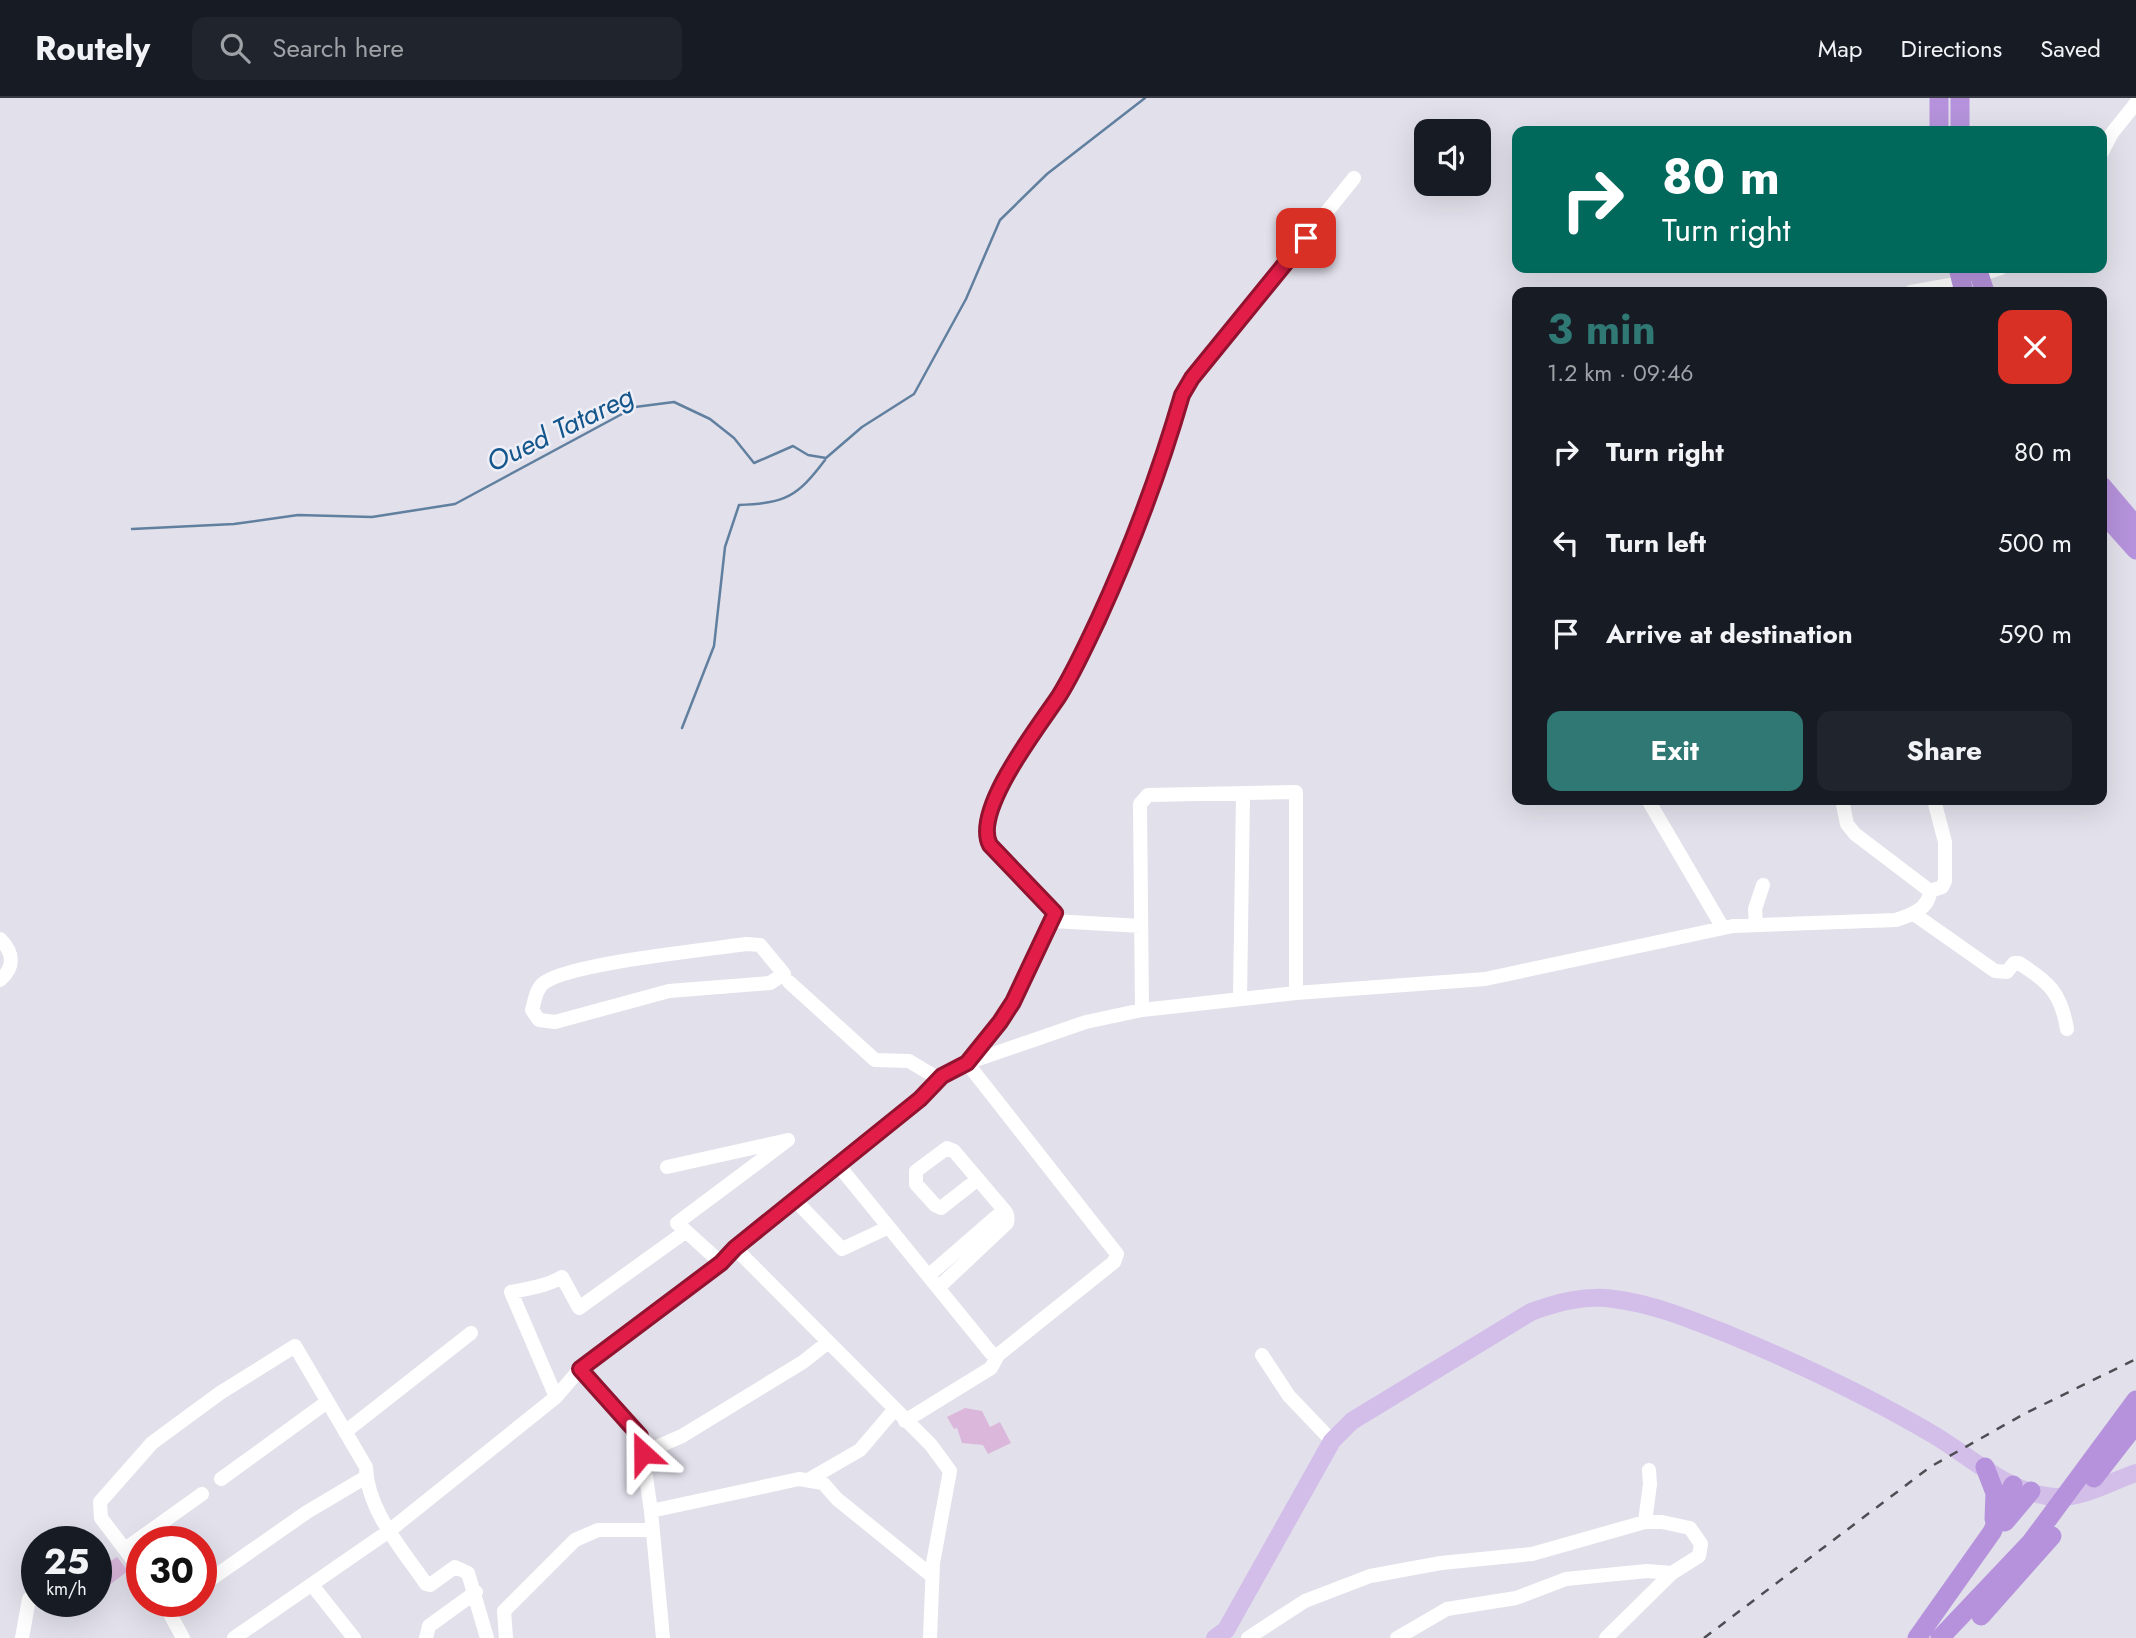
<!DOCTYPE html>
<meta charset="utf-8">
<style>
:root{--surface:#171b24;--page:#20242c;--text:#f1f3f6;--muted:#9ea1a6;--line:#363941;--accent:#2f7874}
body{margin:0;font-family:Jost,sans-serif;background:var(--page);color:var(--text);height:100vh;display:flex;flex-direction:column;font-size:26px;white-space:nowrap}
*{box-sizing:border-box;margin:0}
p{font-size:23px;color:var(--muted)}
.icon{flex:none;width:38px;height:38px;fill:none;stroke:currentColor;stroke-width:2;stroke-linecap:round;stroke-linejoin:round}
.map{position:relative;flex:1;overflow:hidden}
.sheet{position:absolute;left:1512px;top:189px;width:595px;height:518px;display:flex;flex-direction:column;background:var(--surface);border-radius:14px;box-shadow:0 7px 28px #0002}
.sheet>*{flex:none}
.hud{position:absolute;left:1512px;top:28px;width:595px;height:147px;border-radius:14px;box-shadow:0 7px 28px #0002;background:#00695c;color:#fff;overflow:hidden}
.tools{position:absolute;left:1414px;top:21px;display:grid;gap:14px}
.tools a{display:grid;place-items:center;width:77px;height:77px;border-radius:14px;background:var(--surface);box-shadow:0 7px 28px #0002;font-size:35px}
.speed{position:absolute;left:21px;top:1428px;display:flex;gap:14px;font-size:35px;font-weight:700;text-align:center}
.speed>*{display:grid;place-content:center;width:91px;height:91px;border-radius:50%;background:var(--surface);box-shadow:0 7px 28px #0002;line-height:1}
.speed small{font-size:18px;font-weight:400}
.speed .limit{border:10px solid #d22;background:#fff;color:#111}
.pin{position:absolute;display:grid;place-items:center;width:60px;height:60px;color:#fff;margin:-30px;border-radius:14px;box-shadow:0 4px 10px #0006}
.me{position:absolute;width:77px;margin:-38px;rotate:336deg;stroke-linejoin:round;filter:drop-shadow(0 0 5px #0008)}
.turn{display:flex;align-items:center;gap:24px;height:147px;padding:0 35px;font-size:32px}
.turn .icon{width:91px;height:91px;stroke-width:2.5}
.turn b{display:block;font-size:49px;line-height:60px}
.round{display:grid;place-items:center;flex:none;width:74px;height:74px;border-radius:14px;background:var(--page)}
.summary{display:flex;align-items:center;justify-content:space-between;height:119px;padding:0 35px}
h1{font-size:42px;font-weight:700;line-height:52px;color:var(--accent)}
.primary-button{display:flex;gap:14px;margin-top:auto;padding:14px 35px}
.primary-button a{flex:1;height:80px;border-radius:14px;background:var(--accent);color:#fff;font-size:28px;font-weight:700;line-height:80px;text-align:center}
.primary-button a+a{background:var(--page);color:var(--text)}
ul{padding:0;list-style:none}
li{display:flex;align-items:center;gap:21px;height:91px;padding:0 35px}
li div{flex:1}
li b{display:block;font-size:26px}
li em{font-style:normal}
header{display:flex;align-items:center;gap:42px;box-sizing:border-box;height:98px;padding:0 35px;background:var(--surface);border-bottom:2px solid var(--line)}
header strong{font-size:33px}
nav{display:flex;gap:38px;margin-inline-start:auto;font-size:24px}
.search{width:490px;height:63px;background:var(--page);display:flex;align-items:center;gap:18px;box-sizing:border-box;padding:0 24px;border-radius:14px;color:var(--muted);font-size:26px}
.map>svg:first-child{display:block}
.green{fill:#dbb7dc}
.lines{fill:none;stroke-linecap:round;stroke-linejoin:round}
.stream{stroke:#617f9f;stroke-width:2.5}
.minor{stroke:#fff;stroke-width:14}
.major{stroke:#d3bee9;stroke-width:18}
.highway{stroke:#b592db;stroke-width:19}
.rail{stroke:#4e4d53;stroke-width:2.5;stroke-dasharray:9 9;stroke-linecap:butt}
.route-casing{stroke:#92132f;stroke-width:18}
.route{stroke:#e11d48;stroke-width:12}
.labels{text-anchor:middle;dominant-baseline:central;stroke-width:5;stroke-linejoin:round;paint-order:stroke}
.water-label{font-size:28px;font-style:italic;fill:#14568b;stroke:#efeff8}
</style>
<header>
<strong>Routely</strong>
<div class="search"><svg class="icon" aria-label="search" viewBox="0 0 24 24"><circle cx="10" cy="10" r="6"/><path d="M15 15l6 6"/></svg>Search here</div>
<nav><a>Map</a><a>Directions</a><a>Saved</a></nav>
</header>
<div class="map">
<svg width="2136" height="1540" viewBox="0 0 2136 1540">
<rect width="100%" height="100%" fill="#e2e1eb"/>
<path class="green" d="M965,1310L982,1313L990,1329L1000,1324L1011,1345L988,1356L983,1347L962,1345L957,1330L954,1331L947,1319Z
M117,1459L128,1473L96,1497V1472Z"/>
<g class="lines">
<path class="stream" d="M132,431L234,426L298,417L372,419L455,406L635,309L674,304L710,321L734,340L754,365L793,348L808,357L826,360L862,329L914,296L966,201L1000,122L1047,76L1145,0
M682,630L714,548L725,449L739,407C786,405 797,399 825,362"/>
<path class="minor" d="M2102,54L2112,35L2136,5
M1979,177L2001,170
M1911,194L1961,185
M1648,702L1723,830
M1930,793L1942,789L1945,783V744L1934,702
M1914,816L1995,873L2007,874L2014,865H2019C2049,884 2061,895 2067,931
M1053,823L1141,828
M1756,827L1755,811L1763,787
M0,841C14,855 15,869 0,882
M746,846L760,847L784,876L770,885L669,893L555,924L539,922L532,912C535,902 536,890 545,884C574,865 705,852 746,846Z
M789,884L875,962L909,963L939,981
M1240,901L1243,697
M1142,912L1140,706L1148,697L1296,694V895
M839,1068L991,1255L998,1257L1114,1164L1117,1156L967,965L1086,924L1142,912L1296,895L1485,881L1733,828L1896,822C1911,817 1929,811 1930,793L1855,736L1847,726L1842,702
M667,1069L788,1042L677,1125L721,1165
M795,1102L842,1151L889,1129
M735,1150L931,1347L950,1373L933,1465L930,1540
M928,1178L1004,1112
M938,1190L1007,1125C1008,1120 1008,1116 1004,1112L954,1053L947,1050L916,1073V1086L935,1107L941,1110L978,1081
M1262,1257L1289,1298L1332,1343
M580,1271L640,1338L651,1413L663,1540
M556,1299L511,1194C527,1191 547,1188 562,1179L579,1210L685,1134
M905,1323L991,1270L998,1257
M345,1334L471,1235
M643,1355L682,1338L803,1264L827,1245
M221,1381L327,1304
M808,1382L860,1352L894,1312
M651,1413L799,1381L823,1385L837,1401L932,1478
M1645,1424L1650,1386L1649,1372
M125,1451L202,1396
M142,1474L101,1420L100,1404L152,1345L220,1295L295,1248L366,1369C367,1412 402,1451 426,1486L430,1487L455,1469L468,1475L487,1540
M312,1487L354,1540
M201,1488L307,1414L366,1379
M163,1503L183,1540
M169,1513L182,1503
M22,1540L29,1501
M234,1540L389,1433L556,1299L580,1271L721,1165L735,1150L920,1001L941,978L967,965L1000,924L1013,904L1055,815L990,747C973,713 1036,632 1056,602C1109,521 1155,391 1182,297L1193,280L1354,80
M426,1540L429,1528L476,1494
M506,1540L504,1513L575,1442L598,1432H652
M1248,1540L1305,1503L1370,1478L1441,1465L1532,1456L1645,1424H1662L1690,1430L1701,1446L1699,1458L1672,1475L1606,1540
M1397,1540L1447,1511L1516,1500L1566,1481L1647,1473L1672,1475"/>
<path class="major" d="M1215,1540L1226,1532L1332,1343L1352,1323L1531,1214C1558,1204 1585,1197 1614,1201C1654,1206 1692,1222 1730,1237C1800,1266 1868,1298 1934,1337C1971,1359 2011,1397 2056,1399C2083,1400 2110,1384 2136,1375"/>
<path class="highway" d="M1960,0V33
M1939,33V0
M1958,170L1964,194
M1977,170L1985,194
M2102,388L2136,428
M2102,414L2136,452
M1985,1369L1995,1395L1994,1421
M2094,1380L2136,1326
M2005,1424L2031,1393
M1981,1518L2052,1438
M1917,1540L1992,1434L2013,1387
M1940,1540L2031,1444L2136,1302"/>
<path class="rail" d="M1704,1540L1930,1369L2024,1316L2136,1261"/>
</g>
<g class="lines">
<defs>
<path id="route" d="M643,1355L640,1338L580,1271L721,1165L735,1150L920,1001L942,978L967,965L1000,924L1013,904L1055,815L990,747C972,713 1039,628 1059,598C1074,574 1086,547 1098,522C1131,450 1160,373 1182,297L1192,280L1306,140"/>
</defs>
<use href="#route" class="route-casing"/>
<use href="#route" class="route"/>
</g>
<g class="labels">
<g class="water-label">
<text transform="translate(560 331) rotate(-26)">Oued Tatareg</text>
</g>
</g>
</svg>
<div class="tools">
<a><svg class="icon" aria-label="sound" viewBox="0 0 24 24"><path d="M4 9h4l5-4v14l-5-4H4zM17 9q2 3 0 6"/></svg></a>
</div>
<div class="speed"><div>25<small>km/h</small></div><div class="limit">30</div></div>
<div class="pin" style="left:1306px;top:140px;background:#d93025"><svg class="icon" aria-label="arrive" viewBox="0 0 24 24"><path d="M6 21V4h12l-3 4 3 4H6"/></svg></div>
<svg class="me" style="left:643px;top:1355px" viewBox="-20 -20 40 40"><path d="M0-17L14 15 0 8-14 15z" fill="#e11d48" stroke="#fff" stroke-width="4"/></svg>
<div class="hud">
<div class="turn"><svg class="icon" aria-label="right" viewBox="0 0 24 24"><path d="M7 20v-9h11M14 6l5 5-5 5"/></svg><div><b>80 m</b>Turn right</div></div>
</div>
<section class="sheet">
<div class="summary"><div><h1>3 min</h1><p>1.2 km · 09:46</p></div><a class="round" style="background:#d93025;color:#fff"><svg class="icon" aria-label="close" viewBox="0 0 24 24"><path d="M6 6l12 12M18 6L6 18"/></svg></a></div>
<ul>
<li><svg class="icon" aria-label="right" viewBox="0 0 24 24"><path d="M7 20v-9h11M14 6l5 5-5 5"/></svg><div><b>Turn right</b></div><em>80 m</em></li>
<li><svg class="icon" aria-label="left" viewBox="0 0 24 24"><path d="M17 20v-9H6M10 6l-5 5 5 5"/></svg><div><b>Turn left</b></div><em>500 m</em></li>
<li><svg class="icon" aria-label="arrive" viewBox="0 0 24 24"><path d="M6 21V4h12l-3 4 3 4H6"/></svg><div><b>Arrive at destination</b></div><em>590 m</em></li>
</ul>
<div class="primary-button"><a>Exit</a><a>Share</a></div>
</section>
</div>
